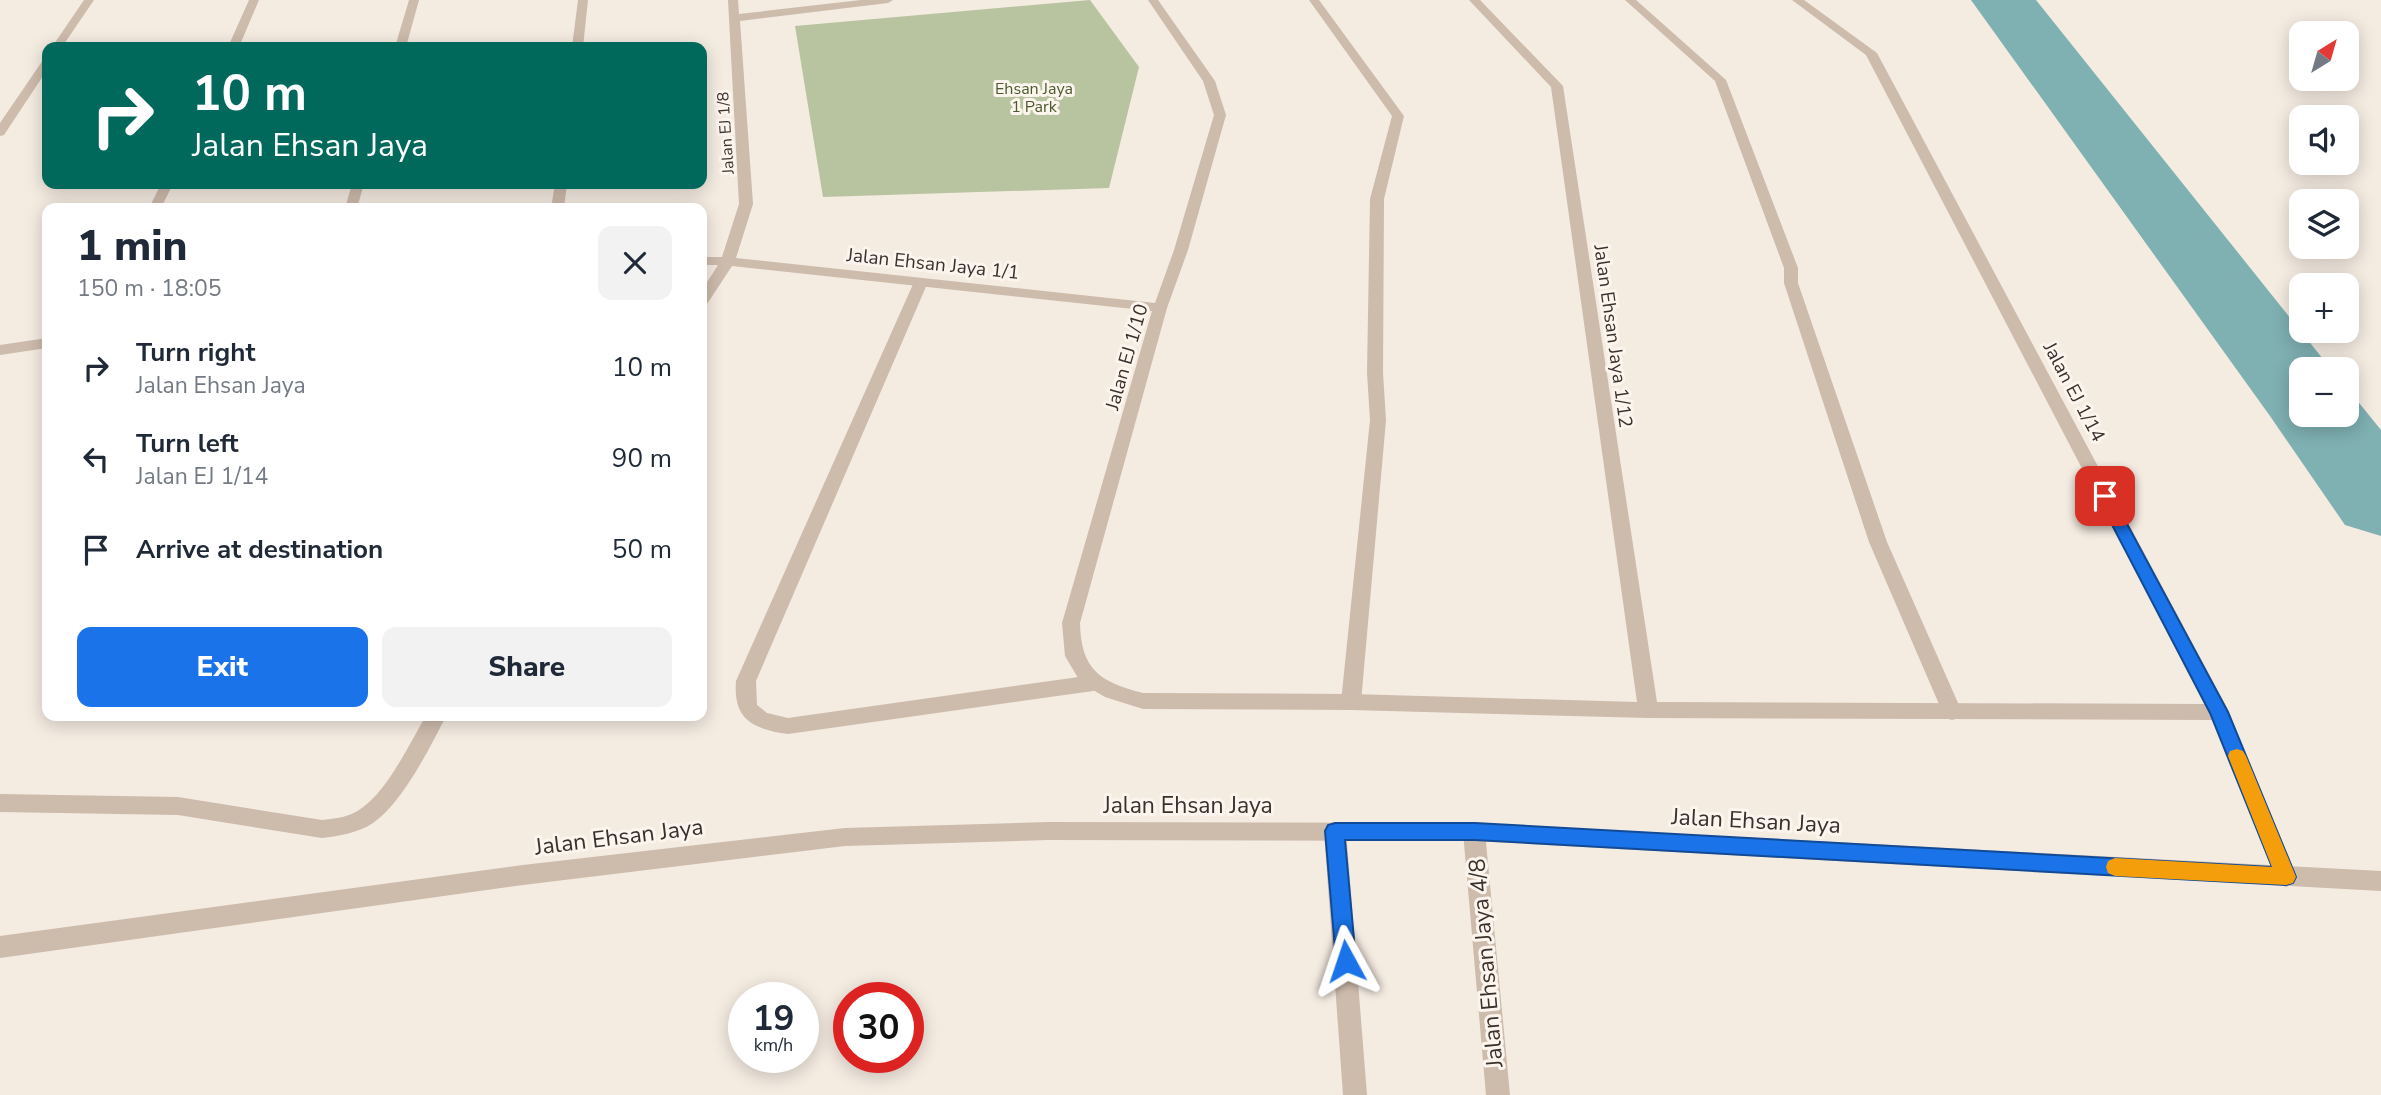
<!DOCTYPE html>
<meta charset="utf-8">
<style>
:root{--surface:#fff;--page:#f2f2f3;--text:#1f2937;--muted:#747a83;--accent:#1a73e8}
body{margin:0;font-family:"Nunito Sans",sans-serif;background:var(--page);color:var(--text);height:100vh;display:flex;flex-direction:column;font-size:26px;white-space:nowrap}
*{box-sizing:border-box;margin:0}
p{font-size:23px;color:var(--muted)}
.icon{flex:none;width:38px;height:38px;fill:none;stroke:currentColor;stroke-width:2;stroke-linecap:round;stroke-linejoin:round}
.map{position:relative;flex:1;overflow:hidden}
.details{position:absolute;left:42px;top:203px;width:665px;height:518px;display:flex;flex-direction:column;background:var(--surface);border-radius:14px;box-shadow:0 4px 18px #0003}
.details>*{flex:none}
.guide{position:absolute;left:42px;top:42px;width:665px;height:147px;border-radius:14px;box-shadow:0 4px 18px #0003;background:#00695c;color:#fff;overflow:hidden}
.needle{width:46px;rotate:37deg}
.buttons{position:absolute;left:2289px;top:21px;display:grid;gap:14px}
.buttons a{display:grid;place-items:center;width:70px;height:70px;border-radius:14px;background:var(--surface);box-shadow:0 4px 18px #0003;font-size:35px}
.speed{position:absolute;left:728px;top:982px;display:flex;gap:14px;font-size:35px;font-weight:700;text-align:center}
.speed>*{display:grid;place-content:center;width:91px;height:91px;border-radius:50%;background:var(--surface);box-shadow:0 4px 18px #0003;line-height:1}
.speed small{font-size:18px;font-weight:400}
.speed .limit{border:10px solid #d22;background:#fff;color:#111}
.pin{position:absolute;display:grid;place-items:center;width:60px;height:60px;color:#fff;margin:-30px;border-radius:14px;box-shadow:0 4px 10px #0006}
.me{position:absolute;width:77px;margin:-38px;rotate:355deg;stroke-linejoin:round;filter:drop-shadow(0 0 5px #0008)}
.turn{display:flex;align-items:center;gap:24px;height:147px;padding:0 35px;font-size:32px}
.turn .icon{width:91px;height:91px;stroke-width:2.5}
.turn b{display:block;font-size:49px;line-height:60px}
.round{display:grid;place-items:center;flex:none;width:74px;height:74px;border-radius:14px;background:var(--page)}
.head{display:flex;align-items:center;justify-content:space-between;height:119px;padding:0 35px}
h1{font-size:42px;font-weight:800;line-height:52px}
.cta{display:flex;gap:14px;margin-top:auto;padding:14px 35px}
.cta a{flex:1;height:80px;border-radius:14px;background:var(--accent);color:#fff;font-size:28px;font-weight:800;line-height:80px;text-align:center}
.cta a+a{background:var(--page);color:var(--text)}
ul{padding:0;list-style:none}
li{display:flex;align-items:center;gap:21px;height:91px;padding:0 35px}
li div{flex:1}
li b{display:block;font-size:26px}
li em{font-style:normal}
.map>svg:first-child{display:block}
.green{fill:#b8c4a0}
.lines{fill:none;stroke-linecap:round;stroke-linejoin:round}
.river{fill:#7fb0b2;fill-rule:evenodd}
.service{fill:#cdbbac;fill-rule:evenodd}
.minor{fill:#cdbbac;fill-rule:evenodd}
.tertiary{fill:#cdbbac;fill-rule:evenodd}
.route{fill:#1a73e8;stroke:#114b97;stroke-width:2}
.slow{fill:#f59e0b}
.labels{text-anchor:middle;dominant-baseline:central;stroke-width:6;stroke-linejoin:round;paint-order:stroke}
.far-park-label{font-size:16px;fill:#4a5a2e;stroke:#fbf5ee}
.far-street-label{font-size:16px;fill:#3b302b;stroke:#fbf5ee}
.street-label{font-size:19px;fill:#3b302b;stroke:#fbf5ee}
.near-street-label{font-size:23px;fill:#3b302b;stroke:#fbf5ee}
</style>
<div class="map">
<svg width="2381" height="1095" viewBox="0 0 2381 1095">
<rect width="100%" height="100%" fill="#f4ebe1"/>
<path class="green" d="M1090,0L1139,67L1109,188L823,197L795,26Z"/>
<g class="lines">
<path class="river" d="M1971,0H2036L2331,369H2301V415H2347V392L2351,393L2381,430V536L2345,525L2270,416Z"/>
<path class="service" d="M249,0H259L239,47H228Z
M578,0H588L583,47H572Z
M1309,0H1319L1404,116L1384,199L1383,373L1386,420L1361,702L1358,708L1351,710L1344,708L1341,702L1370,420L1367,373L1370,199L1392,116Z
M1625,0H1636L1726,80L1798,268V283L1887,542L1962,712L1959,718L1952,720L1945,718L1869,542L1784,283V268L1715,81Z
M161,184H173L161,208H149Z
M555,184H567L564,208H551Z
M921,278L928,282L756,681L757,705L767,713L788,718L1093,675L1100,678L1103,683L1100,688L1093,691L788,734C753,729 733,720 736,681L914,282Z
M426,716H446C430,748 402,803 373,823C358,833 339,836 322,838L178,815L0,812V794L178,797L322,820C331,819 341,818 349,815C383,803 408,745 426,716Z"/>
<path class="minor" d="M84,0H94L62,47H52Z
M409,0H419L406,47H395Z
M728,0H738L739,14L861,0H893L888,3L740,21L753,204L736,258L1155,303L1174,250L1214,115L1203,81L1148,0H1158L1215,81L1226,115L1188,250L1167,308L1080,623C1081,670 1100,682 1143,693L1351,694L1637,702L1551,87L1469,0H1480L1563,86L1657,702L2205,704L1866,55L1792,0H1804L1877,53L2226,706L2297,877L2294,884L2286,887L2278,884L2212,720L1648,718L1351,710L1143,709L1105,697L1081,683L1065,656L1062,623L1152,311L732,266L707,304L702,305V290L718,265H702V257H722L739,204Z
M47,59V70L4,135L0,136V123L43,60Z
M352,184H364L357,208H345Z
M47,338V348L0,355V345Z
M1335,822L1342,824L1346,831L1367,1095H1343L1324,831L1328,824Z
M1474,823L1481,825L1485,832L1510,1095H1486L1463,832L1467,825Z"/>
<path class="tertiary" d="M1048,822L1474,823L2381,871V891L1474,841L1048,840L845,846L523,885L0,958V936L523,865L845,828Z"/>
</g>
<path class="route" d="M2105,490L2112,496L2228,712L2296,877L2293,883L2286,885L1475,840H1345L1356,961L1353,968L1346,971L1339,968L1336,961L1325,831L1328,825L1335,823H1475L2272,867L2210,713L2097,496Z"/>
<path class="slow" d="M2237,749L2243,751L2246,756L2296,877L2293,883L2286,885L2115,876L2108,873L2106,867L2108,861L2115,858L2272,867L2228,756L2230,751Z"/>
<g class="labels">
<g class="far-park-label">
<text x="1034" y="89">Ehsan Jaya<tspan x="1034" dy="18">1 Park</tspan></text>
</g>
<g class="far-street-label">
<text transform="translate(726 133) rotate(-94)">Jalan EJ 1/8</text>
</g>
<g class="street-label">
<text transform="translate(933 264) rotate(6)">Jalan Ehsan Jaya 1/1</text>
<text transform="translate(1613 336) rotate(82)">Jalan Ehsan Jaya 1/12</text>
<text transform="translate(1127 357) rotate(-74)">Jalan EJ 1/10</text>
<text transform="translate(2074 392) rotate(62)">Jalan EJ 1/14</text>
</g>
<g class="near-street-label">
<text x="1188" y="805">Jalan Ehsan Jaya</text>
<text transform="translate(1756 821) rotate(3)">Jalan Ehsan Jaya</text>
<text transform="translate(619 837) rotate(-7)">Jalan Ehsan Jaya</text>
<text transform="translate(1486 963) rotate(-95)">Jalan Ehsan Jaya 4/8</text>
</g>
</g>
</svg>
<div class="buttons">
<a><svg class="needle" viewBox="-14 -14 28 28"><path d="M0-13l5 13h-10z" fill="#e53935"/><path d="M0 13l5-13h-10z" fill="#747a83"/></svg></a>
<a><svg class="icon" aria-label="sound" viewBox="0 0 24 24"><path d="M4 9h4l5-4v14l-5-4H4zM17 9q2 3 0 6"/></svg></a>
<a><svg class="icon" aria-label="layers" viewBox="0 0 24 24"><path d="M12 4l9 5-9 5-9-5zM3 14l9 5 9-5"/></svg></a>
<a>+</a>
<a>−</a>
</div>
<div class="speed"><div>19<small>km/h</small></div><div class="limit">30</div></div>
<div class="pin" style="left:2105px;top:496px;background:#d93025"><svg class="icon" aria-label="arrive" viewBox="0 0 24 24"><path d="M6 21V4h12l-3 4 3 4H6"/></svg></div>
<svg class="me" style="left:1346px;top:961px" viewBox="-20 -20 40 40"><path d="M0-17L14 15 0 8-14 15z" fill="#1a73e8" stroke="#fff" stroke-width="4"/></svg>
<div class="guide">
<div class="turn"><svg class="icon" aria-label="right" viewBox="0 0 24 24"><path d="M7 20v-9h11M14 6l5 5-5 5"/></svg><div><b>10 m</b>Jalan Ehsan Jaya</div></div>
</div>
<section class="details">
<div class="head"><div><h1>1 min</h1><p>150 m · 18:05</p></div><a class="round"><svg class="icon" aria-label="close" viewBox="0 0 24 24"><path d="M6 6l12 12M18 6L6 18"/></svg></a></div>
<ul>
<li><svg class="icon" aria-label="right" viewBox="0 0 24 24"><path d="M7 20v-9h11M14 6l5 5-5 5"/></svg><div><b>Turn right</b><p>Jalan Ehsan Jaya</p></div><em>10 m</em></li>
<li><svg class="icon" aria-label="left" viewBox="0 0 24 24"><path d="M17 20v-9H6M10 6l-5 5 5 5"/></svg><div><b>Turn left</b><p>Jalan EJ 1/14</p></div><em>90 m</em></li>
<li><svg class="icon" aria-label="arrive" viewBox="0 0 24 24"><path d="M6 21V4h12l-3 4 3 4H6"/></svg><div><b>Arrive at destination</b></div><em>50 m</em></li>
</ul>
<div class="cta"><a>Exit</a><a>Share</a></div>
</section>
</div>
